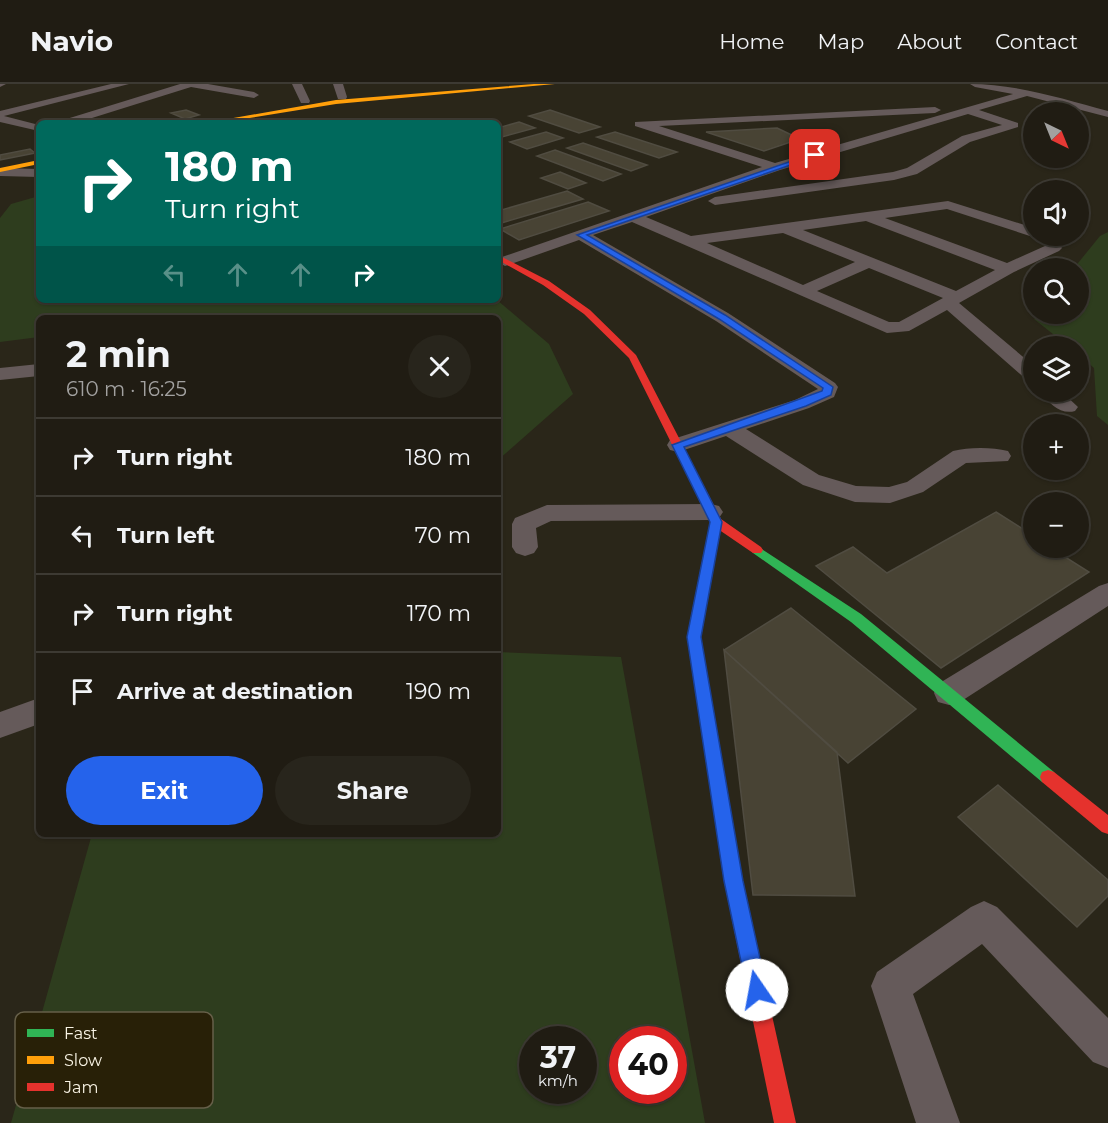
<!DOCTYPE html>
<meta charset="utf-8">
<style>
:root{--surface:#201c13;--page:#28251c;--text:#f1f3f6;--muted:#a2a1a0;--line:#3d3a33;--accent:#2563eb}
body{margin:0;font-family:Montserrat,sans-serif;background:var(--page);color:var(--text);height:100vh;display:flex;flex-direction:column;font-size:22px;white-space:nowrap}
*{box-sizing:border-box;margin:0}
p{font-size:20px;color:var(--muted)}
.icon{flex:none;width:33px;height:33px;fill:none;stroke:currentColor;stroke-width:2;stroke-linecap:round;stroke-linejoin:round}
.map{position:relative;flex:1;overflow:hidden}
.side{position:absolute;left:36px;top:231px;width:465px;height:522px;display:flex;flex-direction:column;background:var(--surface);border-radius:9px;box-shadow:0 2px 4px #0004,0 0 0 2px var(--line)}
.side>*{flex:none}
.top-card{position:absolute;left:36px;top:36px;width:465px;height:183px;border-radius:9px;box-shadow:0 2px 4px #0004,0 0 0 2px var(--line);background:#00695c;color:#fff;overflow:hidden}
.needle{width:39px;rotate:137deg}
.buttons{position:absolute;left:1023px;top:18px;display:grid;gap:12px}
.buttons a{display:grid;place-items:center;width:66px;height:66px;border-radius:50%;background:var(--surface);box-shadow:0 2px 4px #0004,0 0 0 2px var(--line);font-size:30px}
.speed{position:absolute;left:519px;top:942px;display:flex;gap:12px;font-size:30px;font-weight:700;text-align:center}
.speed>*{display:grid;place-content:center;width:78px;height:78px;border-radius:50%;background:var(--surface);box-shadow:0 2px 4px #0004,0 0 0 2px var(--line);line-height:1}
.speed small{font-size:15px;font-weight:400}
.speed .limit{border:9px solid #d22;background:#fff;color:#111}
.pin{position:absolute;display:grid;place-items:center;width:51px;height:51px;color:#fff;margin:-26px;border-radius:12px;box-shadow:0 3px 9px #0006}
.me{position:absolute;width:66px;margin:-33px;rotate:348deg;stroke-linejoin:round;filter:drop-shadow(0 0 4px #0008)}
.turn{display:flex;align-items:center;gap:21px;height:126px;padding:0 30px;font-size:27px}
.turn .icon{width:78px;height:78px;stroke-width:2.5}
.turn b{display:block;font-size:42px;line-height:51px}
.lanes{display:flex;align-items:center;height:57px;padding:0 30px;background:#0003;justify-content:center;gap:30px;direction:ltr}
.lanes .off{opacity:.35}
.round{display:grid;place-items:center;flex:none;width:63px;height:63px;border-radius:32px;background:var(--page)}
.summary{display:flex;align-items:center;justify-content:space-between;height:102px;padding:0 30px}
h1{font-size:36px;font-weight:700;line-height:45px}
.cta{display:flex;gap:12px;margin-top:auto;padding:12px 30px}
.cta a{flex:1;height:69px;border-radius:36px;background:var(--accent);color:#fff;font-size:24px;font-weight:700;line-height:69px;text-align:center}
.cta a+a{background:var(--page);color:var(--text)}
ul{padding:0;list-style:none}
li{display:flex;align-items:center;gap:18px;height:78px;padding:0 30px;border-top:2px solid var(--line)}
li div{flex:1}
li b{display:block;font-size:22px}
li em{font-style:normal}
header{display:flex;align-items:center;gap:36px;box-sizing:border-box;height:84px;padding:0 30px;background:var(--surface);border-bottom:2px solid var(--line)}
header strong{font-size:28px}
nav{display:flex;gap:33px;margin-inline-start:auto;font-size:21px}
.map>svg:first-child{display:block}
.green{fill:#2e3d1e;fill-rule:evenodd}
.building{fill:#484334;stroke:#504c41;stroke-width:1.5}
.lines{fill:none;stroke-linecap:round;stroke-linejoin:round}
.street{fill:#655a5a;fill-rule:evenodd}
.fast{fill:#30b455;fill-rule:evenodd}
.slow{fill:#ff9f0a;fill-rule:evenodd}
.jam{fill:#e5322d;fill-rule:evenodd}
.route{fill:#2563eb;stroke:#184099;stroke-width:1.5}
.key{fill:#282007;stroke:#665f49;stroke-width:1.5}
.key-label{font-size:16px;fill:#f8f3e4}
</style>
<header>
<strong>Navio</strong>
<nav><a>Home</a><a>Map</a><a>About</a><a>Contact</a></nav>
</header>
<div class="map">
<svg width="1108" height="1039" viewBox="0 0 1108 1039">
<rect width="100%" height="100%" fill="#2a2619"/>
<path class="green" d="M39,112V216H497L549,260L573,310L498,376V234H39V253L0,258V134L11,120Z
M1108,148V341L1097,332L1094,284L1079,271L1078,262H1068L1034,235L1039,230H1078V184H1074L1100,152Z
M498,568L621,573L705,1039H11L92,750H498ZM532,956H584V1006H532ZM622,956H674V1006H622Z"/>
<path class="building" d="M186,26L199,31L185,35L171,29Z
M550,26L600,43L579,49L529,32Z
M519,38L535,44L498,54V44Z
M777,44L800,55L764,67L706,48Z
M546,48L563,54L527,65L510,58Z
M615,48L677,68L659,74L597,53Z
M583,59L647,81L631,87L567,64Z
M30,65L35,69L0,76V71Z
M555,66L621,90L603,97L537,72Z
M560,88L586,99L568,105L541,94Z
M567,107L583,115L498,140V127Z
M588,118L609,127L519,156L500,145Z
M996,428L1034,452V464H1051L1089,488L941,584L816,482L853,463L887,489Z
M791,524L916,625L848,679L724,566Z
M724,566L837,668L855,812L753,811Z
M998,701L1108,796V812L1077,843L958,733Z"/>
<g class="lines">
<path class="street" d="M0,0H6L0,3Z
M111,0H129L4,32L39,41V47L0,38V27Z
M180,0H208L254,8L259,11L254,14L191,3L76,39H58L60,37Z
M292,0H302L310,17L309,19H301Z
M333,0H343L347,13L346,15H338Z
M970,0C1017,0 1063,15 1108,27V33L1027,12L979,26L1018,39V43L970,58L917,90L894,96L715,121L708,117L715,113L893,88L907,84L962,52L1002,41L968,30L780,86L646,133L691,152L948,117L1034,144V152H1055L1062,164L1059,167L1014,188L959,219L1034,282V298L1027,296L947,226L909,247L887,249L632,138L593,151L728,229L835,299L838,303L834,313L809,324L746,345L819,391L856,402L889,403L907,398L953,367C969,363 992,363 1008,367L1011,372L1008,377L966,379L923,408L890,419L855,418L803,401L726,352L678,368L670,366L667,361L670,356L795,316L818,305L716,237L579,156L511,180L505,182L498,178L499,174L762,83L635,42V38L935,23L941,26L935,29L659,42L775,79L1013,10L975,3ZM947,125L1033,153L1044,158L1045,162L1007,179L885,134ZM866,137L995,186L956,207L803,146ZM783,149L855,178L803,201L707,159ZM869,184L943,214L899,238H889L817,207Z
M0,84L39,85V93L0,92Z
M39,280V292L0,296V284Z
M1041,308H1062L1078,323L1075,327C1061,331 1049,320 1041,308Z
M711,420L719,422L723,428L719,434L711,436L551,437L536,444L538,463L534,469L525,472L516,469L512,463V440L515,434L547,421Z
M1108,499V522L960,618L949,621L938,618L934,609L938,600L1099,502Z
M39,614V640L0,654V628Z
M984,817L997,823L1108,934V984L1093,978L982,860L913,910L960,1039H916L871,902L877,888L971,823Z"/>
<path class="fast" d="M757,462L861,530L1054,688L1056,693L1054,698L1048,700L1042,698L851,538L753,469L751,466Z"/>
<path class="slow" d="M534,0H555L336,20L218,39H205L336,16Z
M39,76V80L0,88V84Z
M716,434L722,438L701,553L726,703L724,708L718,710L712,708L710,703L687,553L710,438Z"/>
<path class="jam" d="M498,171L549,197L590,226L636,271L721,435L761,463L763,466L761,469H753L712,441L629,274L584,230L543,201L498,176Z
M1048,686L1054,688L1108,731V750L1102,748L1042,698L1040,693L1042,688Z
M718,696L724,698L726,703L742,797L796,1039H774L724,797L710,703L712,698Z"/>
</g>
<path class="route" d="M815,69L817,72L587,151L725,231L833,303L831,311L806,322L684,363L722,438L701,553L743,797L767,906L764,914L757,916L750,914L747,906L724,797L687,553L710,438L672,361L822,307L823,304L719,235L577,151Z"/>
<rect x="15" y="928" width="198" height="96" rx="9" class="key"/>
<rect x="27" y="945" width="27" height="8" fill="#30b455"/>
<rect x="27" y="972" width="27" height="8" fill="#ff9f0a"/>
<rect x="27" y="999" width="27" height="8" fill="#e5322d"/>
<g class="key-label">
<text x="64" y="955">Fast</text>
<text x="64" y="982">Slow</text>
<text x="64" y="1009">Jam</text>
</g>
</svg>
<div class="buttons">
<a><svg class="needle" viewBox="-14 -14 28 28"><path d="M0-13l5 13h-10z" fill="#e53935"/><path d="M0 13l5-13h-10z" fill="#a2a1a0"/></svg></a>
<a><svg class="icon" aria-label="sound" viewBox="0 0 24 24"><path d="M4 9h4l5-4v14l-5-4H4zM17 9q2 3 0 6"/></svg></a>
<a><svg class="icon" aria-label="search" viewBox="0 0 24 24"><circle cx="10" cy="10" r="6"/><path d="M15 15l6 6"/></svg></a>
<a><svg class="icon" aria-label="layers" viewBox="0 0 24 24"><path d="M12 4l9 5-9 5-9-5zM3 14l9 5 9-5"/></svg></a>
<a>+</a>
<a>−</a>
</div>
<div class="speed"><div>37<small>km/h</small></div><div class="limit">40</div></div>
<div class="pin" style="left:815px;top:71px;background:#d93025"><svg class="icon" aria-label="arrive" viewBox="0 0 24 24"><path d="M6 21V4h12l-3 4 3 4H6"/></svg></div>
<svg class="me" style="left:757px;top:906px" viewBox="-20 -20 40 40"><circle r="19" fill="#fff"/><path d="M0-13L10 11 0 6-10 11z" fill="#2563eb"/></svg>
<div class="top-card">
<div class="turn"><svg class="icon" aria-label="right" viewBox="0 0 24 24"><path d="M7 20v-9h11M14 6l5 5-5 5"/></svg><div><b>180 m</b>Turn right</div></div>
<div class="lanes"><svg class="icon off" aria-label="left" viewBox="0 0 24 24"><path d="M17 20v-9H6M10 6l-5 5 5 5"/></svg><svg class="icon off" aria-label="ahead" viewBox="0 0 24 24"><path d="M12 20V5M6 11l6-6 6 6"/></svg><svg class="icon off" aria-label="ahead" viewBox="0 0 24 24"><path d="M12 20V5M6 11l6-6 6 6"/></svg><svg class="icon" aria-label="right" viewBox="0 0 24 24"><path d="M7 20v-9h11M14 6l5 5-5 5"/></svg></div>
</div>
<section class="side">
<div class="summary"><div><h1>2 min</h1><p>610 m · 16:25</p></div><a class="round"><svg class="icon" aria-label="close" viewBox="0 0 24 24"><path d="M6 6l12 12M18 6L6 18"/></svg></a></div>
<ul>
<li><svg class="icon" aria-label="right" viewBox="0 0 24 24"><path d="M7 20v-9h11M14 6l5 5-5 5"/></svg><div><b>Turn right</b></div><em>180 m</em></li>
<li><svg class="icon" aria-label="left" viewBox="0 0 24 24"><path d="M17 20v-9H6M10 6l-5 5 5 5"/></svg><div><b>Turn left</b></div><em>70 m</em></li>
<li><svg class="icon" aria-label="right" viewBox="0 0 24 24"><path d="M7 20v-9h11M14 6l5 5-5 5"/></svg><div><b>Turn right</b></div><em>170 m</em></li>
<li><svg class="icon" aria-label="arrive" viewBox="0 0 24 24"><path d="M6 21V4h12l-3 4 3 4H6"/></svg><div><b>Arrive at destination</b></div><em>190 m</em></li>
</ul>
<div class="cta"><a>Exit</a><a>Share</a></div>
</section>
</div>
